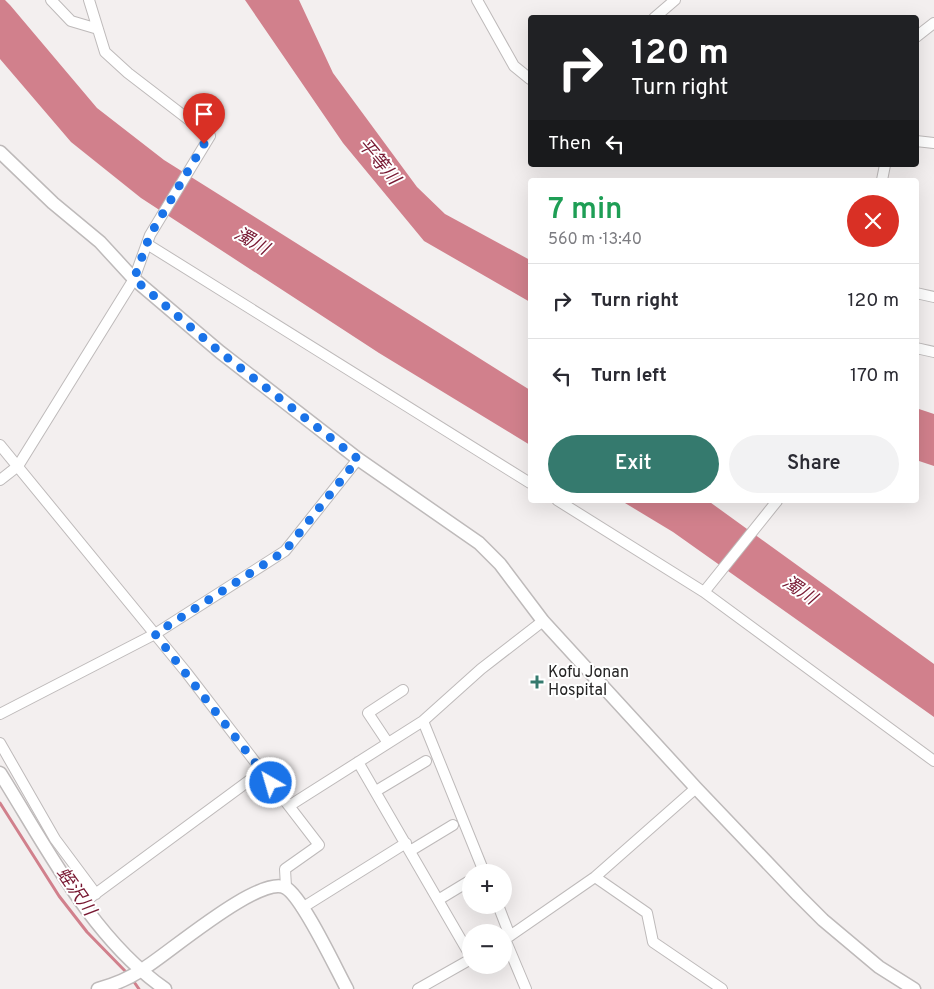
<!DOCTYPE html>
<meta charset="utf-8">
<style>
:root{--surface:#fff;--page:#f2f2f3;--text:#2b2b33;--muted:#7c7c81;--line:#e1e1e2;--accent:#357a6e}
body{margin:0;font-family:Overpass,"Noto Sans JP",sans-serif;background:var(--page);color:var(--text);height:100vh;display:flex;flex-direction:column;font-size:19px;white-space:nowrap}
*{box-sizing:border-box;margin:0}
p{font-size:16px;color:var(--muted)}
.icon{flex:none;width:28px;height:28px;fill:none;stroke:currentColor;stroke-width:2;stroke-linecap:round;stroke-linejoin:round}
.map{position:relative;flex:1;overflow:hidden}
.details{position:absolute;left:528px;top:178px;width:391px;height:325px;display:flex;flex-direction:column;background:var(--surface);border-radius:5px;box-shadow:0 5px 20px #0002}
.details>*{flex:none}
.top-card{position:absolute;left:528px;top:15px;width:391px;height:152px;border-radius:5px;box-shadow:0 5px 20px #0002;background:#202124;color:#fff;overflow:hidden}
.fabs{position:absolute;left:462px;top:864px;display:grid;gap:10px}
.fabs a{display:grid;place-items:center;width:50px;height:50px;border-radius:50%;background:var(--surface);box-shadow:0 5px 20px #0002;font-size:25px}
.pin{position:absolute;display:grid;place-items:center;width:42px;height:42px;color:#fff;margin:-51px -21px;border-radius:50% 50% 50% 0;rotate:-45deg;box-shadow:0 0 5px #0007}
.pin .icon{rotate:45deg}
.me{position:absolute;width:55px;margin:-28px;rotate:322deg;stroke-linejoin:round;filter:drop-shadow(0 0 4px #0008)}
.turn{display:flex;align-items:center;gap:18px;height:105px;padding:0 20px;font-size:22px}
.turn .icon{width:65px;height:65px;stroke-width:2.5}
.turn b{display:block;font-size:35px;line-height:42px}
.then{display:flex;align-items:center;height:48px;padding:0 20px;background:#0003;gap:10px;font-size:19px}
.round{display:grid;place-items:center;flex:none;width:52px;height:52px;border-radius:26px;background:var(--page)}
.head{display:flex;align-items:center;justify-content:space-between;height:85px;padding:0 20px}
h1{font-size:30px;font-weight:600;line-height:38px;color:#1e9e55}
.button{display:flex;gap:10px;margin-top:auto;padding:10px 20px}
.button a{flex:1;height:58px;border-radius:30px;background:var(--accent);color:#fff;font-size:20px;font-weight:600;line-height:58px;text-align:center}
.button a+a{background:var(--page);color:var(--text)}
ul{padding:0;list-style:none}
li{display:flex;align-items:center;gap:15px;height:75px;padding:0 20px;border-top:1px solid var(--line)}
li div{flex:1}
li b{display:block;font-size:19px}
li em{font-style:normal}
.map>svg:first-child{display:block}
.water{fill:#d1808c}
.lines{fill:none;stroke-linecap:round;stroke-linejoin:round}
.stream{stroke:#d1808c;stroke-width:3}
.minor-casing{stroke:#bebaba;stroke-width:12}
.tertiary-casing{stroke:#bebaba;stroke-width:15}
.minor{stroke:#fff;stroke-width:10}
.tertiary{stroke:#fff;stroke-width:12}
.route{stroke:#1a73e8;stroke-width:9;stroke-dasharray:0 16.2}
.poi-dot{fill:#357a6e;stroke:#fff;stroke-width:2}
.labels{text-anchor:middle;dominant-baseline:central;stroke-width:4;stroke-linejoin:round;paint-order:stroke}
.poi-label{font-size:16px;fill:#242323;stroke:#fff;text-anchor:start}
.water-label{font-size:18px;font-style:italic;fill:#771731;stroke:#fff}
</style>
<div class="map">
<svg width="934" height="989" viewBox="0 0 934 989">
<rect width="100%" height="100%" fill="#f3efef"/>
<path class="water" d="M0,0H5L10,5L97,108L164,160L530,390V445L379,353L141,198L71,142L0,59Z
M245,0H299L333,73L417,187L445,214L530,260V302L424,241L343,143Z
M916,408L934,414V466L916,460Z
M620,500H707L934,664V717L673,532Z"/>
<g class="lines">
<path class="stream" d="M0,803L59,896L87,932L128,974
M132,979L139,989"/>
<defs>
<path id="minor" d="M51,0L71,21L98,29
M477,0L514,66L530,79
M654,18L675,0
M916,37L934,23
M916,141L934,143
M882,180L885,165
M147,244L530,483
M916,293L934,297
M916,348L934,352
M0,445L186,672L319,845L285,869L286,887
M0,480L18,466L134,279L150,235L210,136L128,73L105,52L89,0
M557,500L704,592L934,761
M704,592L777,501
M0,714L155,634L285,551L358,459
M423,721L484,872
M0,743L55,839L96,894
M388,743L368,713L403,690
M358,762L471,957
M376,791L426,761
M289,806L423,721L481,669L543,621
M410,851L453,825
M595,877L647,913L653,942L722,989
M438,900L471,880
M83,903L262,771
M498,905L510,936
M302,908L406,843
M505,939L526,989
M504,940L595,877L696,788
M418,989L471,959"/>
<path id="tertiary" d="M0,152L53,203L100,242L134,279L220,352L358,459L479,543L500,564L543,621L696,788L798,895L823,920L879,967L914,989
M0,773C47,848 92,938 165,989
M98,989C113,985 130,978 143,969C168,954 261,873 286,888C303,898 336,969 347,989"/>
</defs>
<use href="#minor" class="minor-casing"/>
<use href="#tertiary" class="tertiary-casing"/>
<use href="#minor" class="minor"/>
<use href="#tertiary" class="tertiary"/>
</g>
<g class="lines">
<path class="route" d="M204,144L150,235L134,279L220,352L358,459L285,551L155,634L271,783"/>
</g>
<path class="poi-dot" d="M534.5 674.5h5v5h5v5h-5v5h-5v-5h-5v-5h5z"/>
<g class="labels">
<g class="poi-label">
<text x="548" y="673">Kofu Jonan<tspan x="548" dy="18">Hospital</tspan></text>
</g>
<g class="water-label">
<text transform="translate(378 162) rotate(50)">平等川</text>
<text transform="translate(251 242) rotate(30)">濁川</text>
<text transform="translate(799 591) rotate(34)">濁川</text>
<text transform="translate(75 892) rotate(55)">蛭沢川</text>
</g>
</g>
</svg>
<div class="fabs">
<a>+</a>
<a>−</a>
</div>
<div class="pin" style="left:204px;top:144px;background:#d93025"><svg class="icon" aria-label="arrive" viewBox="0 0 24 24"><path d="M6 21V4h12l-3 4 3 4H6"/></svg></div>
<svg class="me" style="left:271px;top:783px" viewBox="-20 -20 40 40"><circle r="17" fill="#1a73e8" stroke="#fff" stroke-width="3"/><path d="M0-11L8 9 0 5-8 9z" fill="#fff"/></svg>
<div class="top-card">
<div class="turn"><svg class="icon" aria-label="right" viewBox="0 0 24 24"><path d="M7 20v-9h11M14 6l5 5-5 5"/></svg><div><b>120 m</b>Turn right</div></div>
<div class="then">Then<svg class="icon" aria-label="left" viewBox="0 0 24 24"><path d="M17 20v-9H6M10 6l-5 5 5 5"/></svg></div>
</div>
<section class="details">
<div class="head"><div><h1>7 min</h1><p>560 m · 13:40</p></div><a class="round" style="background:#d93025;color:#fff"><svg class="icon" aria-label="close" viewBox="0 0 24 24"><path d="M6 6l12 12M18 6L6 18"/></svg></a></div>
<ul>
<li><svg class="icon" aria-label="right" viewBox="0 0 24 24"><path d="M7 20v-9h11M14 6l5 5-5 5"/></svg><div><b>Turn right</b></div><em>120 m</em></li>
<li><svg class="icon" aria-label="left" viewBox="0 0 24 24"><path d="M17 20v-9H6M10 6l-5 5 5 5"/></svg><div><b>Turn left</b></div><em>170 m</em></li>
</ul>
<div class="button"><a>Exit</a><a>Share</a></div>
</section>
</div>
